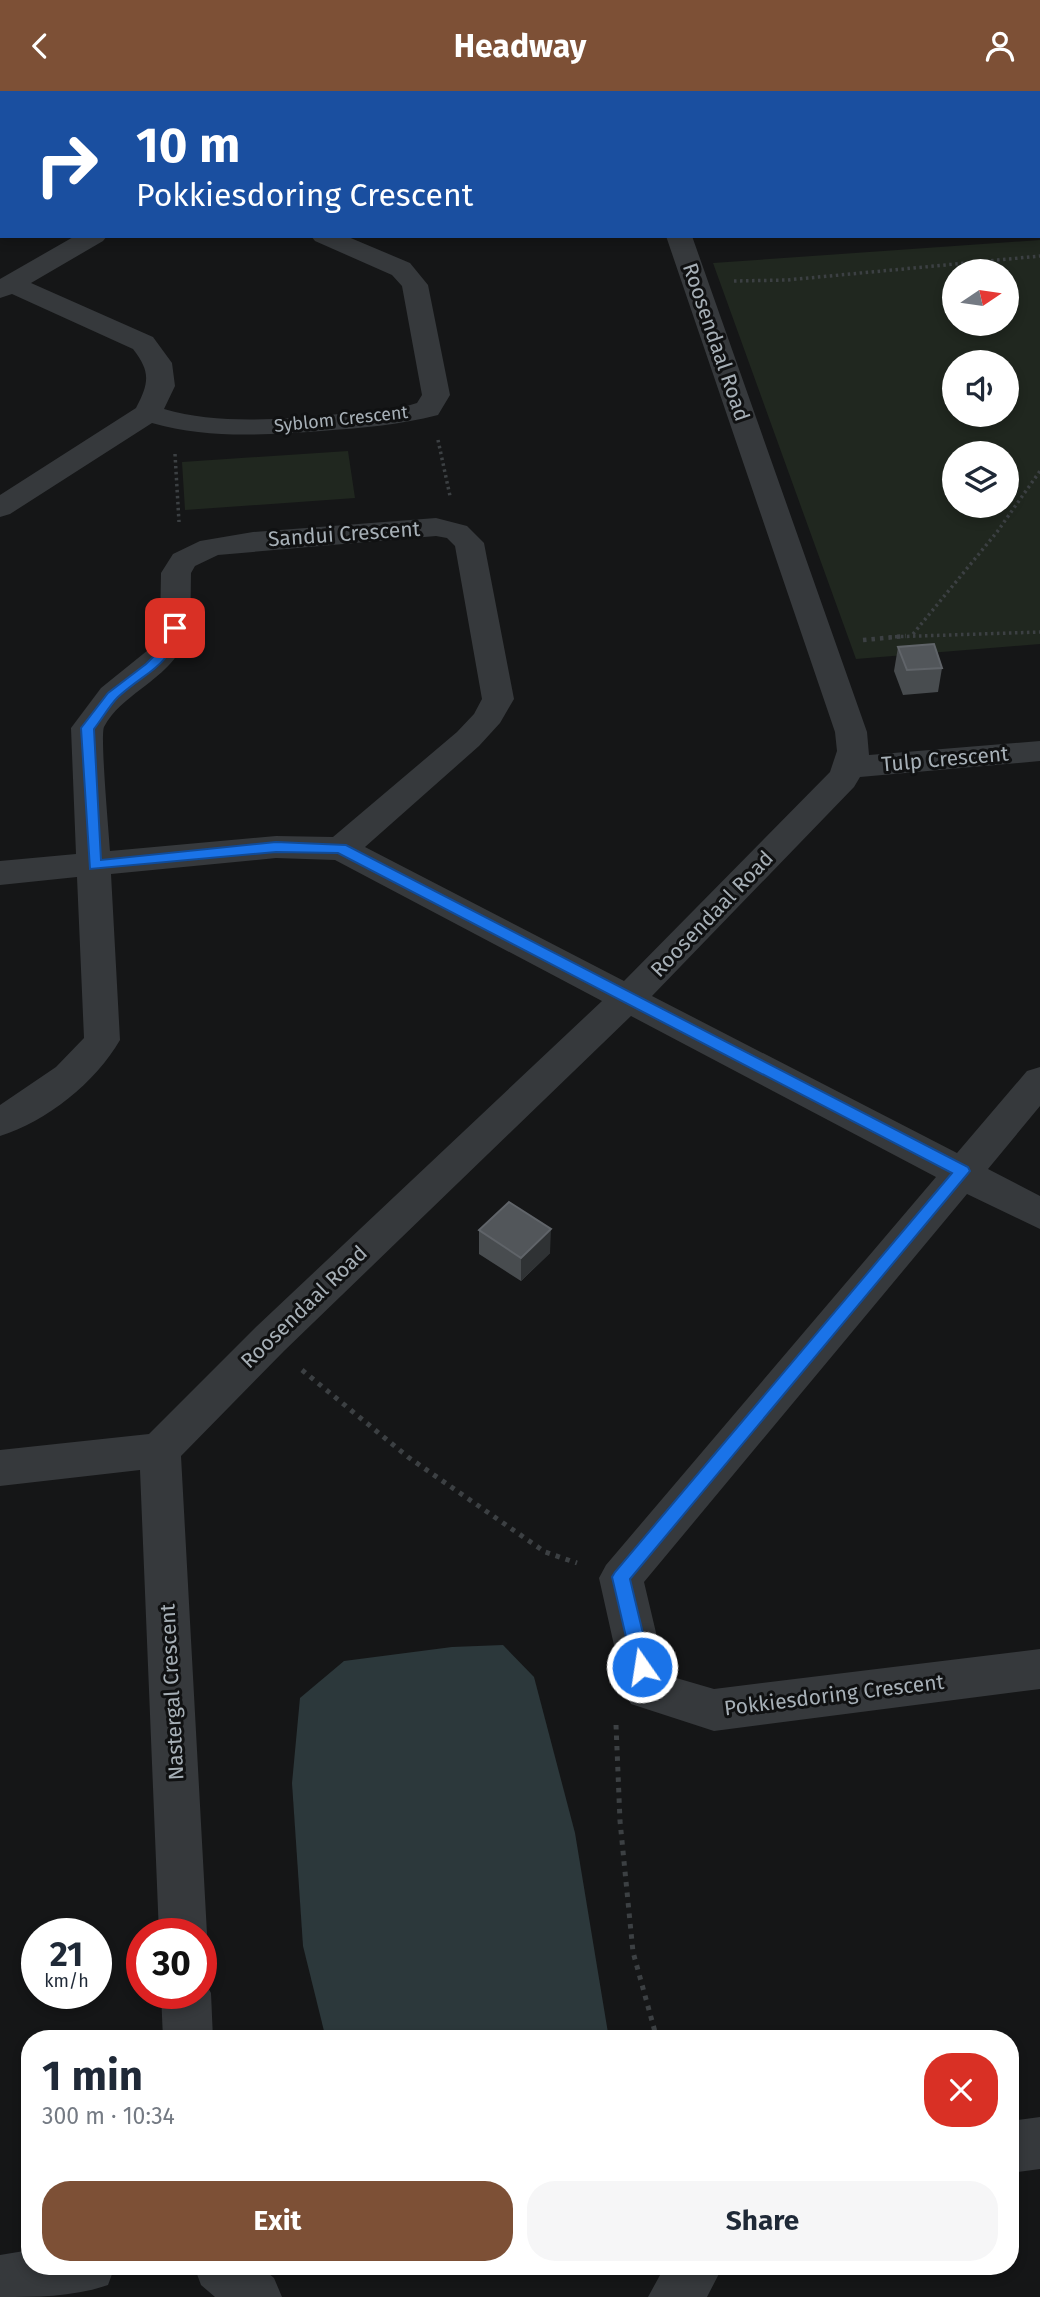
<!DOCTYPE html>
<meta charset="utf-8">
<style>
:root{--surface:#fff;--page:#f6f6f7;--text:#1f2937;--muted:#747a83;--accent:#7d5036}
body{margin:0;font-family:"Fira Sans",sans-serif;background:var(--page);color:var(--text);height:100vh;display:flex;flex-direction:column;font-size:26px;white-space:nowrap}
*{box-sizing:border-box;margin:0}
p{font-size:23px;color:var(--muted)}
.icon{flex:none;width:38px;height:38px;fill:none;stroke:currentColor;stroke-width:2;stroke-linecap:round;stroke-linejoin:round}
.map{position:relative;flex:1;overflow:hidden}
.details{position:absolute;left:21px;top:1939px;width:998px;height:245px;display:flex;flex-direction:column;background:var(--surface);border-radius:28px;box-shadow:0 4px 10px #0003}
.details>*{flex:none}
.top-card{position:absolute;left:0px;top:0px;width:1041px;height:147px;box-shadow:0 4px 10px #0003;background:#1a4fa0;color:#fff;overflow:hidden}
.needle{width:46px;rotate:77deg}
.controls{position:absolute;left:942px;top:168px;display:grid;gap:14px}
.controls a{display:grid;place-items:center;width:77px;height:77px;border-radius:50%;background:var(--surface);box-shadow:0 4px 10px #0003;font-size:35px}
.speed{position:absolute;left:21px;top:1827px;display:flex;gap:14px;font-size:35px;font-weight:700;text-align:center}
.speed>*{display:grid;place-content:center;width:91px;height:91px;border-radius:50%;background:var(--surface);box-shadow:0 4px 10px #0003;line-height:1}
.speed small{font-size:18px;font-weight:400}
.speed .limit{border:10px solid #d22;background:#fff;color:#111}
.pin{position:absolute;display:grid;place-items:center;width:60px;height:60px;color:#fff;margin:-30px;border-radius:14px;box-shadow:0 4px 10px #0006}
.me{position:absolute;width:77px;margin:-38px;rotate:347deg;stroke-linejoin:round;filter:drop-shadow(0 0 5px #0008)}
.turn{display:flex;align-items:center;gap:24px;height:147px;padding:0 21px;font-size:32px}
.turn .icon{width:91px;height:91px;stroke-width:2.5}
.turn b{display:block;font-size:49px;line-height:60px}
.round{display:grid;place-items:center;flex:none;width:74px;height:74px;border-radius:28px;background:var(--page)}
.overview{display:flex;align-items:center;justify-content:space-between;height:119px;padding:0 21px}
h1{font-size:42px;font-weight:700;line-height:52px}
.cta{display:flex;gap:14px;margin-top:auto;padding:14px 21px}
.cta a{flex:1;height:80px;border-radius:28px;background:var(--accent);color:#fff;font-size:28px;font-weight:700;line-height:80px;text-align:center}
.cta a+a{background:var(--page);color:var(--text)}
header{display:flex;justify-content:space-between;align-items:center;height:91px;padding:0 21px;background:var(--accent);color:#fff;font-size:32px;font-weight:700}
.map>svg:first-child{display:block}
.green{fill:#20271f;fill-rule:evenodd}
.water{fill:#2c383b}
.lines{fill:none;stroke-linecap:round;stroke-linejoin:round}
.path-far2{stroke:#3c4043;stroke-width:3.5;stroke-dasharray:2.5 3.5;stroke-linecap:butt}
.path-far1{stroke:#3c4043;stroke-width:4.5;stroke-dasharray:3.5 5;stroke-linecap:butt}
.path{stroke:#3c4043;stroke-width:5;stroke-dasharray:4.5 6;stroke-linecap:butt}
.minor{fill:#36393c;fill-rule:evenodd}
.wall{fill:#484c4f}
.shaded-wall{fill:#2f3234}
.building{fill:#52565a;stroke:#606469;stroke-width:2}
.route{fill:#1a73e8;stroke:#114b97;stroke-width:2}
.labels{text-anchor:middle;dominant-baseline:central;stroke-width:6;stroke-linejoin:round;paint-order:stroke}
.far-street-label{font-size:18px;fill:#a7b0b7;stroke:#101112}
.street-label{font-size:21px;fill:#a7b0b7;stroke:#101112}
</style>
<header><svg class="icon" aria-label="back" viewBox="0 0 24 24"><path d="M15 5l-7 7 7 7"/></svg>Headway<svg class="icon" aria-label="person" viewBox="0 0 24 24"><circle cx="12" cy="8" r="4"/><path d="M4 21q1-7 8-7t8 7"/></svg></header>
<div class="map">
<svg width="1040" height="2206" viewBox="0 0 1040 2206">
<rect width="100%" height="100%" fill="#151617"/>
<path class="green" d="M1040,149V553L856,568L713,172ZM954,180H1006V233H954ZM954,271H1006V324H954ZM954,362H1006V415H954Z
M348,360L355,407L185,419L182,371Z"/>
<path class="water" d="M503,1554L534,1586L575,1742L609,1948H326L303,1855L292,1692L300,1607L344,1570L452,1556Z"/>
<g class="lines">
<path class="path-far2" d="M734,190L787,189L1040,165
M438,349L450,405
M175,363L179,431
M913,543L997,441L1040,380
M889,546L1040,541"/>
<path class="path-far1" d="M863,549L906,545"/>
<path class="path" d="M302,1279L408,1366L545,1461L577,1472
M616,1634L620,1730L633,1861L657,1948"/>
<path class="minor" d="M0,0H36L2,2L0,8Z
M332,0H357L330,2Z
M361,0H387L389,2H362Z
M75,145H107L103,150L31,192L153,246L172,272L175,295L164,318C236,339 326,323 400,317L417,312L422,304L402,195L392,184L315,150L311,145H346L410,172L428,194L450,304L438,324C399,334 361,337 321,340C264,344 207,348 152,332L10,423L0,426V404L136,317C149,292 151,281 133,258L12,203L0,207V188Z
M666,145H692L867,641L869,664L1040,650V670L860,686L854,696L652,905L957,1062L1027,980L1040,976V1015L988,1078L1040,1105V1138L967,1103L644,1491L666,1584L714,1598L1040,1558V1598L714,1640L631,1613L624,1599L599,1487L606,1474L936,1086L631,925L284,1260L181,1365L207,1843L201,1857V1843H159L140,1379L0,1395V1359L149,1343L256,1236L602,910L335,769L276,767L111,783L120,949C96,991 46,1031 0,1045V1014L56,976L84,947L77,786L0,794V770L76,763L71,637L101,597L153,555L160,537L161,482L173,463L200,450L253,441L436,427L467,435L484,452L514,608L500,632L479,655L365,756L624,890L830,681L837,660L835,641ZM436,445L447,447L455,455L482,608L474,623L457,641L333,746L276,745L110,760C109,742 100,646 104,636C112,620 128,608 141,598C194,559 190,543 191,482L195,475L218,464Z
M201,1884L211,1902L213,1948H163L161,1902H201Z
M1040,2026V2078L1010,2082V2030Z
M30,2159V2175H115L108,2194C73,2206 38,2206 0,2206V2164Z
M194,2175H260L274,2187L282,2206H215L201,2194Z
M665,2175H723L707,2206H648Z"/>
</g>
<path class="wall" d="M898,556L942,577L938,601L903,604L894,580Z
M479,1139L550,1162L521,1190L479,1163Z"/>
<path class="shaded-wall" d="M551,1138L550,1162L521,1190V1167Z"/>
<path class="building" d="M544,0H587L592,2H541Z
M934,553L942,577L907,579L898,556Z
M509,1111L551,1138L521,1167L479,1139Z"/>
<path class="route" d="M175,533L181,537C165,580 149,578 118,606C109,615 102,628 94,638L101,769L276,751L346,754L968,1076L970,1080L630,1488L651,1576L649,1582L642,1585L636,1582L633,1576L612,1486L615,1481L952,1082L338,762L276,761L90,778L81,637L108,602L146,573L161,558L169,537Z"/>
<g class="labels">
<g class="far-street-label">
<text transform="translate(341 328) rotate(-6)">Syblom Crescent</text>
</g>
<g class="street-label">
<text transform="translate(716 251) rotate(71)">Roosendaal Road</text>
<text transform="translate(344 443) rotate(-4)">Sandui Crescent</text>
<text transform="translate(945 668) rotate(-5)">Tulp Crescent</text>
<text transform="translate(712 823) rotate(-46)">Roosendaal Road</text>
<text transform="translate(304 1216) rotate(-44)">Roosendaal Road</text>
<text transform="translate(172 1601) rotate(-93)">Nastergal Crescent</text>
<text transform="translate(834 1604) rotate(-7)">Pokkiesdoring Crescent</text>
</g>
</g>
</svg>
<div class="controls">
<a><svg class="needle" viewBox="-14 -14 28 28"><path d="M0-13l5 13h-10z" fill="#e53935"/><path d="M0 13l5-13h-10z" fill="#747a83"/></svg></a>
<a><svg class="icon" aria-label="sound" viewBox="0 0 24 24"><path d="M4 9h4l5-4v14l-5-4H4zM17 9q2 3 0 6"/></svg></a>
<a><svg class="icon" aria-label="layers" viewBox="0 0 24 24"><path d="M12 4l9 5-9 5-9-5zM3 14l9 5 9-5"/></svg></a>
</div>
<div class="speed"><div>21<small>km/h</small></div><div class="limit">30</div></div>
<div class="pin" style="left:175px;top:537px;background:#d93025"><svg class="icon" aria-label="arrive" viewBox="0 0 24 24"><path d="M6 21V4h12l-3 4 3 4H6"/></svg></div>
<svg class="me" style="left:642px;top:1576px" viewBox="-20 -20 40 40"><circle r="17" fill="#1a73e8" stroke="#fff" stroke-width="3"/><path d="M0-11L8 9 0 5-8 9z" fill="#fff"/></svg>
<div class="top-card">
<div class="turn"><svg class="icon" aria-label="right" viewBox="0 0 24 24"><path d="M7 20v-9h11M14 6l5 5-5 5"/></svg><div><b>10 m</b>Pokkiesdoring Crescent</div></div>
</div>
<section class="details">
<div class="overview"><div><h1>1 min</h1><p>300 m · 10:34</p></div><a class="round" style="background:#d93025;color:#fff"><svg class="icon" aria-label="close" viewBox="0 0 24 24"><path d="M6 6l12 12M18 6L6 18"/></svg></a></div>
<div class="cta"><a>Exit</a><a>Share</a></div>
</section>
</div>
